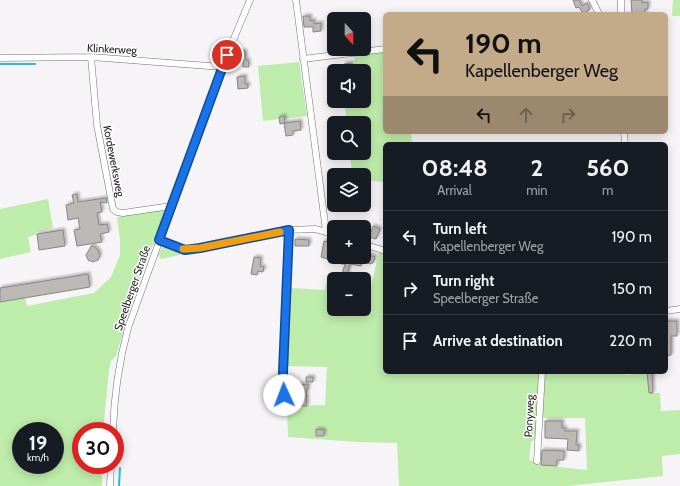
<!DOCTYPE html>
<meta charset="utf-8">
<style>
:root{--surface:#171b24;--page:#242831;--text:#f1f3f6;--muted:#9ea1a6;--line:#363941}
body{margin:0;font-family:Cabin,sans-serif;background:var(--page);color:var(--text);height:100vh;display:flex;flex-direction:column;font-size:15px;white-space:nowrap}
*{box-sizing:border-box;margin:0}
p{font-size:13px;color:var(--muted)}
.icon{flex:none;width:22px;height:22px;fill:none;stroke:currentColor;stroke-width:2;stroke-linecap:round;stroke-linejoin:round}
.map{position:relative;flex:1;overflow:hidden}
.drawer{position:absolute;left:383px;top:142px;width:285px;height:232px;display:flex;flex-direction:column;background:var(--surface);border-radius:6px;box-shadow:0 2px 10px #0003}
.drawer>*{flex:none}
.top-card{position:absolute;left:383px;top:12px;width:285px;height:122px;border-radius:6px;box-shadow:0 2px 10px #0003;background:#c3ab8a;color:#111;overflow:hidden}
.needle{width:26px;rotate:159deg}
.fabs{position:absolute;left:327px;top:12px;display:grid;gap:8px}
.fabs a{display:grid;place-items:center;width:44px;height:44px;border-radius:6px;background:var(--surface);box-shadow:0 2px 10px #0003;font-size:20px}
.speed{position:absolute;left:12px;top:422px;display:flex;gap:8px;font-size:20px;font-weight:700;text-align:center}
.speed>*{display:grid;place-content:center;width:52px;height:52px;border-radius:50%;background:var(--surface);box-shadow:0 2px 10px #0003;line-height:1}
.speed small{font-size:10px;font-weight:400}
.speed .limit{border:6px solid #d22;background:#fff;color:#111}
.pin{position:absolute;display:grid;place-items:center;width:34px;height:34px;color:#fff;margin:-17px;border:2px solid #fff;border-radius:50%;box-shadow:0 1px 4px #0007}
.me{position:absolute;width:44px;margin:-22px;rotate:358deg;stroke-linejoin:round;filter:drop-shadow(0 0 3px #0008)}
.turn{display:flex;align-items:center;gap:14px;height:84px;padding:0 16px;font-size:18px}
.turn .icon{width:52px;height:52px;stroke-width:2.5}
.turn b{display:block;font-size:28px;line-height:34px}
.lanes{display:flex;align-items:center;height:38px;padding:0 16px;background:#0003;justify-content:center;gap:20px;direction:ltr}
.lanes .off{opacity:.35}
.eta{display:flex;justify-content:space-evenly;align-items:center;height:68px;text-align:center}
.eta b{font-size:24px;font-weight:800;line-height:28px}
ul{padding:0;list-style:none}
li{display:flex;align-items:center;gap:12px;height:52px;padding:0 16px;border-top:1px solid var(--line)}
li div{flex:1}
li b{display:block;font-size:15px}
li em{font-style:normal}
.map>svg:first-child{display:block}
.green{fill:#beecab;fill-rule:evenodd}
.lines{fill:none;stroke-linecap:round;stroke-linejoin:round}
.stream{stroke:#29bdd0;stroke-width:2}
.building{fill:#bbb8b6;stroke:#898583;filter:url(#shadow)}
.minor-casing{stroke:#737174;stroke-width:7}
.minor{stroke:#fff;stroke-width:6}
.route-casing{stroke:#114b97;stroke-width:10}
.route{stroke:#1a73e8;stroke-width:7}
.slow{stroke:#f59e0b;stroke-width:7}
.labels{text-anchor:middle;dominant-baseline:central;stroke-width:3;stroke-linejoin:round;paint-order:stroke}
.street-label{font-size:11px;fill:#252425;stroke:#fff}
</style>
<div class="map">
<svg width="680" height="486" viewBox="0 0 680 486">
<defs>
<filter id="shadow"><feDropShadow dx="2" dy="-2" stdDeviation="1" flood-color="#0004"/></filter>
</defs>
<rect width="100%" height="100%" fill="#f6f4f7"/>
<path class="green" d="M673,0H680V16H672Z
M385,52V132H411L412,144H385V182L364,180V175H352L350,153H364V123H347L345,108L359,107V101H364V71H356L354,55Z
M299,62L307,116L284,119V116L279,117V119L263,121L258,66Z
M48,199L53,228L36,232L37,234L28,237L31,252L0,259V209Z
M163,210L165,213L134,296L116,356L111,361L109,370L103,431H81V465H102V486H0V302L25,298L27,306L94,293L111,277L120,255V240L117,217ZM21,431H55V465H21Z
M166,246L184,252H193L161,259L158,255L161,249Z
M379,251L385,253V372H540L536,439L531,442L529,460L541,464V465L587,470L585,418H541L544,372H621V374L631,375V372H647L649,393H660L661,411L680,410V454L662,456L663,476L567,486H399L397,443L358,442L288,437L287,406L325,405L327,367L286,366L290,288L325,290L328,275L347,279H334V309H364V300L368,301Z"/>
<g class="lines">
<path class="stream" d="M0,64H35
M119,486L120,468"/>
</g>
<path class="building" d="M573,0H579L582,6L587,3L590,9L588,10V11L584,13L583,12H582L579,7L576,8Z
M631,0H642V3L648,2V9H645V14H632Z
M303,16H310V21L314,20V24L321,23V31L313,32V27H304Z
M245,51L246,60H248L249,67H243V60L238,61L237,52Z
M352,63V71H345L344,64Z
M245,76V84H248V88L238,89L237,77Z
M284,116L285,123L280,124L279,117Z
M300,121L301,130L293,131V135L286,136L284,123Z
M77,194L78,202L106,198L107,203L100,202L102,212L97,213L99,225L107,224L109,232L100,234L102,242L77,246L74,230L80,229L78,218L68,220L66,205L74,203L72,195Z
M373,226L380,229L376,239L369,237Z
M63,230L65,246L39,250L37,234Z
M295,239L309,240V246H295Z
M324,241L332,243L328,259L321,257Z
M92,245L98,250L100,255L98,260L93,262L88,260L86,255Z
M364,253L375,257L373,263H371V264L362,262L361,266L350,264L347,276L342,274L345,264H341L343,257H352V258L362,261V262Z
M254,257L261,258L260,266L264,267L263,272L258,271L257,275L251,274Z
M88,274L90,287L0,302V288Z
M666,321H677V336H671V355L666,356Z
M647,372H652L653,393H649Z
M306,377H313V382H306Z
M308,384V390H306L307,406H300V399H296V385Z
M545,421H562V428H565V431H577L576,445H579V451L567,450L568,439L545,438Z
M316,429L324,430V436H316Z
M542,450L564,451V460H557V466L541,465Z"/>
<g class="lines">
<defs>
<path id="minor" d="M296,0L326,231
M592,0L599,14
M621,0V14
M91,57L97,125L113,209L117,212L123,213L171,206
M0,58L91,57L222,67
M303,59L385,49
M624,132L625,144
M159,240L185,250L200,248L289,230L315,229L334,234
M364,244L385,251
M666,311L680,309
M285,406L283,372L289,230
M113,431C114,396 119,362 128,328L222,67L250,0
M537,461L542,372
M110,486L111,465"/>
</defs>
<use href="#minor" class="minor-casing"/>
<use href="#minor" class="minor"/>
</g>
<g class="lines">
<defs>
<path id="route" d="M227,55L159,240L185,250L200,248L289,230L283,372L284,395"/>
</defs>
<use href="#route" class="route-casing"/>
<use href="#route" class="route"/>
<path class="slow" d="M183,249L200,248L280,232"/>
</g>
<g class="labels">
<g class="street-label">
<text transform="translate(112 49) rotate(3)">Klinkerweg</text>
<text transform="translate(114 161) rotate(79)">Kordewerksweg</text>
<text transform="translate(132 288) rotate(-71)">Speelberger Straße</text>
<text transform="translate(529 416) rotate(-87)">Ponyweg</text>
</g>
</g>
</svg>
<div class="fabs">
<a><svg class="needle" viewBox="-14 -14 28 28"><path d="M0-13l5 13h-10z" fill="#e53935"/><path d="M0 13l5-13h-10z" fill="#9ea1a6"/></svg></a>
<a><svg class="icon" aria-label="sound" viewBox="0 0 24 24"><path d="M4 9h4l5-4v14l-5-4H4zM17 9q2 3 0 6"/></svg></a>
<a><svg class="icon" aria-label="search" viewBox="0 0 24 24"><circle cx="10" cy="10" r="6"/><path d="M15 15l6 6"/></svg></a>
<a><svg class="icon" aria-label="layers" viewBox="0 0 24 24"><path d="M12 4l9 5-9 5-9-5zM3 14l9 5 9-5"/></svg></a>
<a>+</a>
<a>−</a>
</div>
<div class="speed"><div>19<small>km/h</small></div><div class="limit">30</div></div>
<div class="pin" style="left:227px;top:55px;background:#d93025"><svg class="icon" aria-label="arrive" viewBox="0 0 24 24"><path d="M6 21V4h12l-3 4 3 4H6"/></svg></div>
<svg class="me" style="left:284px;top:395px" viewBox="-20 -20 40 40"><circle r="19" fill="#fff"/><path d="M0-13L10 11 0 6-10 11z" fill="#1a73e8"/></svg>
<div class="top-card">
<div class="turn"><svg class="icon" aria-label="left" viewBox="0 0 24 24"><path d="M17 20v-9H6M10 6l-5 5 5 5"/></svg><div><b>190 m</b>Kapellenberger Weg</div></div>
<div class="lanes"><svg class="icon" aria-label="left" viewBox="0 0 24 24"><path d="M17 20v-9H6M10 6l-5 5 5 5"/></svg><svg class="icon off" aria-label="ahead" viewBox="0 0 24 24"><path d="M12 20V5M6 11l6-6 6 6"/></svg><svg class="icon off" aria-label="right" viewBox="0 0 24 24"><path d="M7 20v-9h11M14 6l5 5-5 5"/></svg></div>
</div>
<section class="drawer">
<div class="eta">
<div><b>08:48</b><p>Arrival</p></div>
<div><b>2</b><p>min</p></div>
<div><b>560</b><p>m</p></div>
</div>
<ul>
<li><svg class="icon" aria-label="left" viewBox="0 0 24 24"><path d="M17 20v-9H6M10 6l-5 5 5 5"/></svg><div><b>Turn left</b><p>Kapellenberger Weg</p></div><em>190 m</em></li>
<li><svg class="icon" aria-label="right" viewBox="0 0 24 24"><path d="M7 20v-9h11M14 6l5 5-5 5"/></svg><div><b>Turn right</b><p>Speelberger Straße</p></div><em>150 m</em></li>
<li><svg class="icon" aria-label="arrive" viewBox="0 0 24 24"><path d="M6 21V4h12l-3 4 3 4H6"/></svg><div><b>Arrive at destination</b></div><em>220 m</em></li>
</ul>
</section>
</div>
